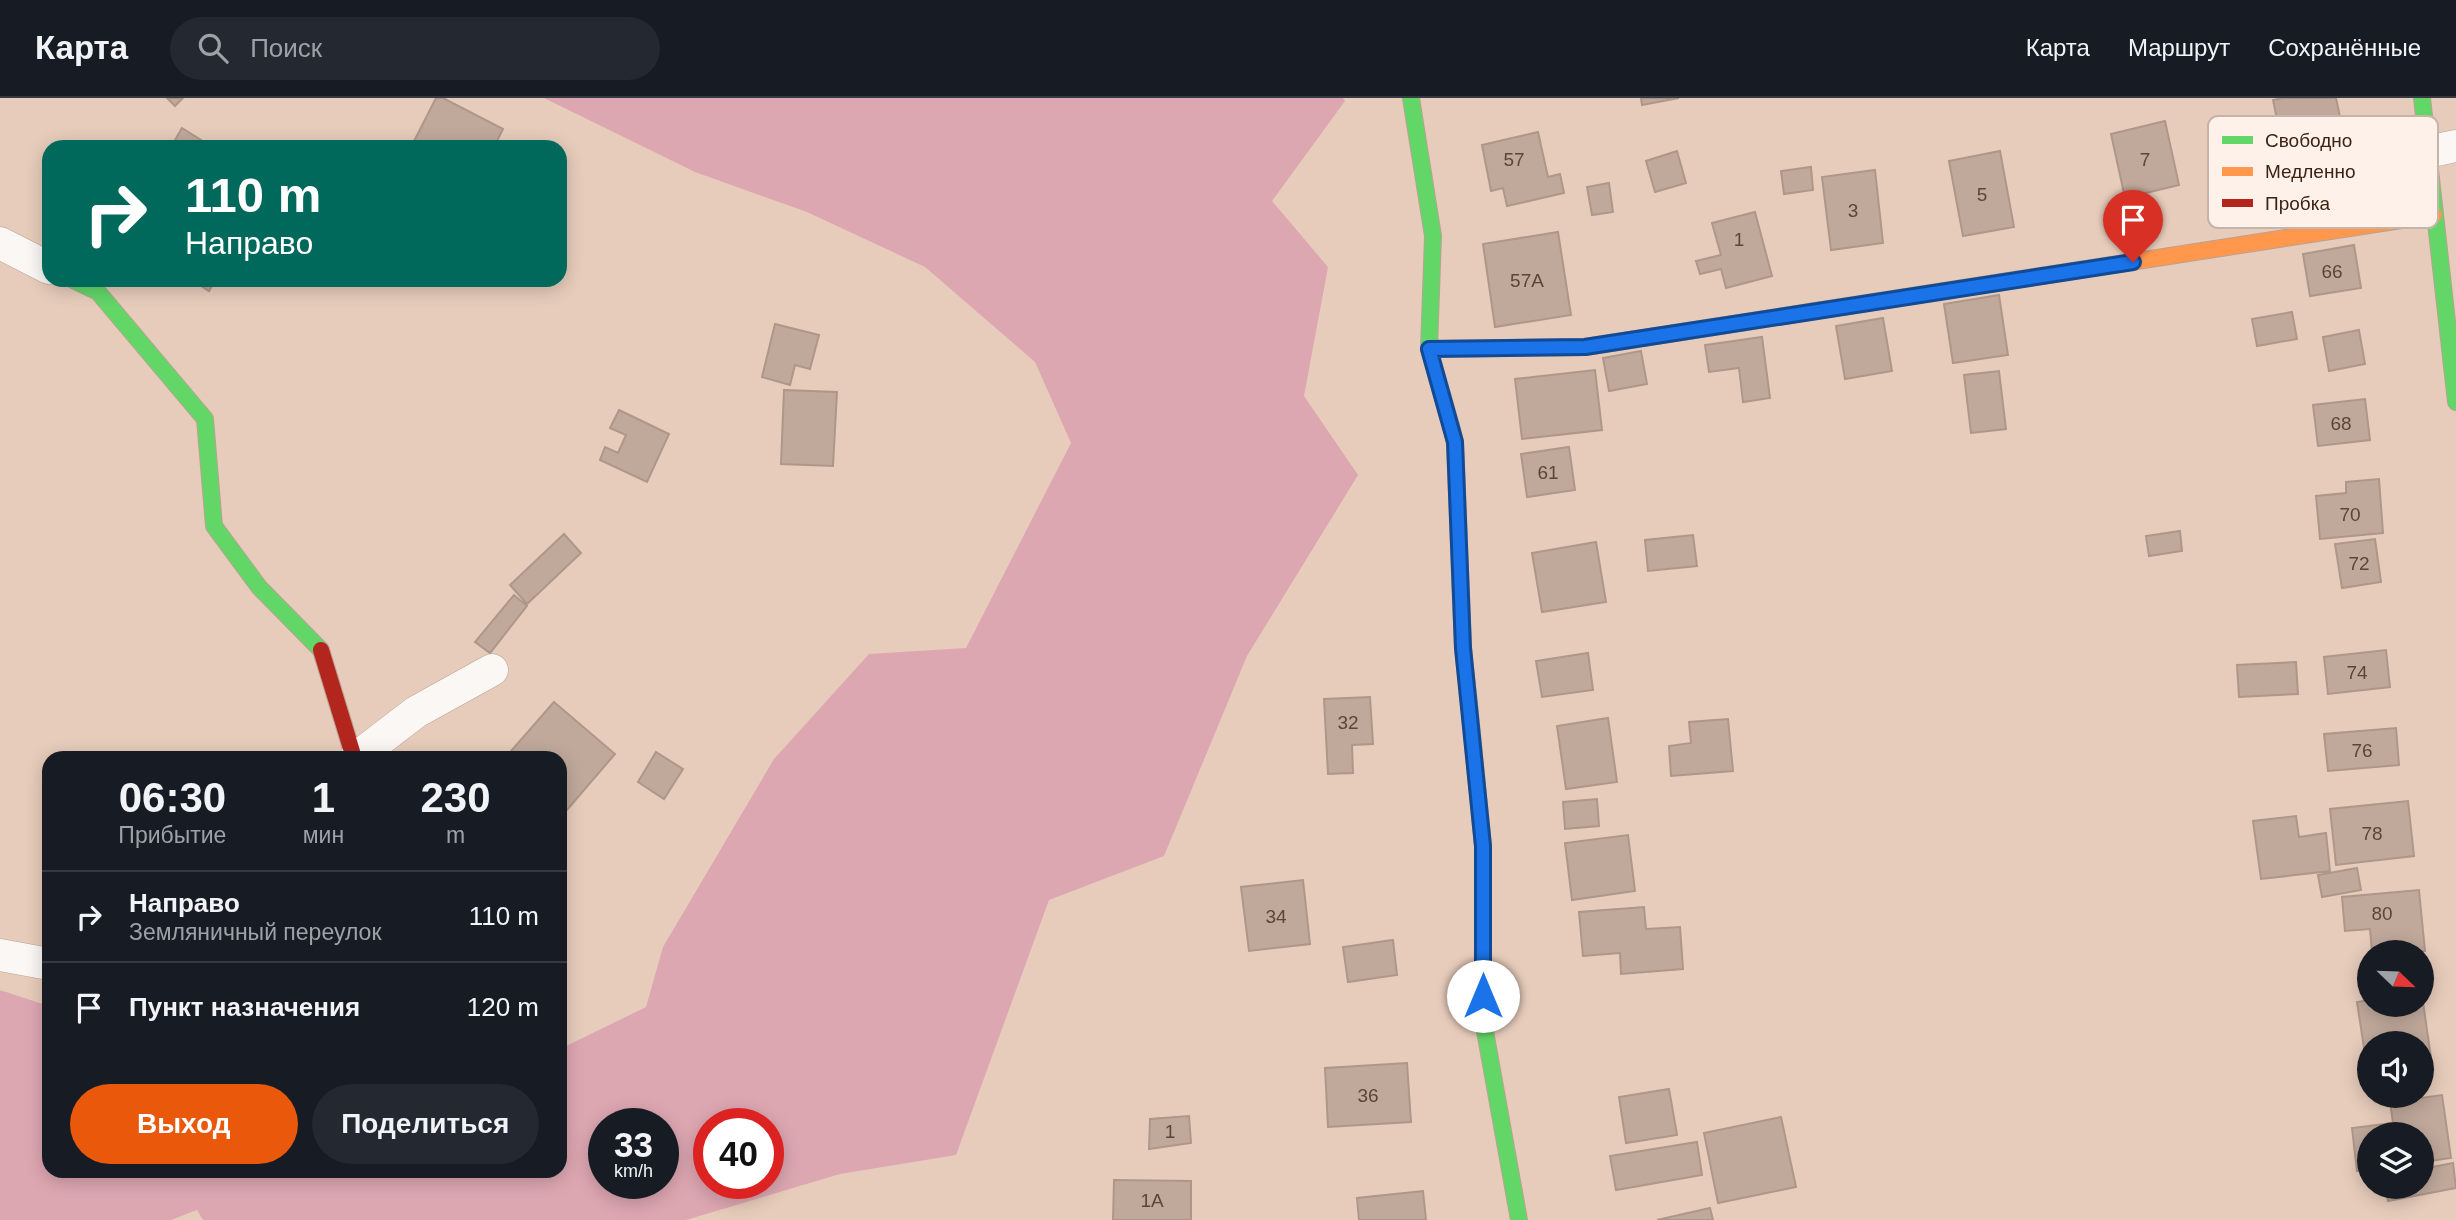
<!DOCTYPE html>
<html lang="ru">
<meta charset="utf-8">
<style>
:root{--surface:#171b24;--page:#242831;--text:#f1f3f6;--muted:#9ea1a6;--line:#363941;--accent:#ea580c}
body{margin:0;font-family:Helvetica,sans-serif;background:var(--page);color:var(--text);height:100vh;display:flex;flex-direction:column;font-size:26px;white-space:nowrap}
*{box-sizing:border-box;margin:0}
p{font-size:23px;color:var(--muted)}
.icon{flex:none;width:38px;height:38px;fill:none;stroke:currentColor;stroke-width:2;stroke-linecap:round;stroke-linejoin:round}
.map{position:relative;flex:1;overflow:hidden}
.panel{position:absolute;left:42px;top:653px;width:525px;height:427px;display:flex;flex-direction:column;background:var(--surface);border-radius:21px;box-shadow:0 4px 18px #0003}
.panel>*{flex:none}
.hud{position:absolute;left:42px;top:42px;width:525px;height:147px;border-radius:21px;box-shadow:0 4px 18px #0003;background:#00695c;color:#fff;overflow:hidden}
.needle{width:46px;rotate:113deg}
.controls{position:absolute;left:2357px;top:842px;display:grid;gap:14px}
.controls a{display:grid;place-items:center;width:77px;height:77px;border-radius:50%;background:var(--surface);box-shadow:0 4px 18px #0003;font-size:35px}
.speed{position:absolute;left:588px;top:1010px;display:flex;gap:14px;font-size:35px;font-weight:700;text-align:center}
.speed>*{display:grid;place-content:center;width:91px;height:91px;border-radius:50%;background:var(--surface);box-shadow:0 4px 18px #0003;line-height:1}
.speed small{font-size:18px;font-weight:400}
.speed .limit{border:10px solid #d22;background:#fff;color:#111}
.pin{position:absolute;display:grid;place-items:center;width:60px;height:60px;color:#fff;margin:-72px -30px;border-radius:50% 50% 50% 0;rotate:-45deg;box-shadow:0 0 7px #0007}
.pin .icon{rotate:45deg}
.me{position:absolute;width:77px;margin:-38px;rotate:0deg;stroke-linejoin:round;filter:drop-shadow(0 0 5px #0008)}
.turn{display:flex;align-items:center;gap:24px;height:147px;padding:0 28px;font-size:32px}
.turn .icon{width:91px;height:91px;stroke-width:2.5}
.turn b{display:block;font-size:49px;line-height:60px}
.eta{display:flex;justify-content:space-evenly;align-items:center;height:119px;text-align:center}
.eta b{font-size:42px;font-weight:600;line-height:49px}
.action{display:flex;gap:14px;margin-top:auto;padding:14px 28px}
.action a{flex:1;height:80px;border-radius:42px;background:var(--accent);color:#fff;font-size:28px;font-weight:600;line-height:80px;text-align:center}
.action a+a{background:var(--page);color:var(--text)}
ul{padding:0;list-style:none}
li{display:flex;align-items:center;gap:21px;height:91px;padding:0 28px;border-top:2px solid var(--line)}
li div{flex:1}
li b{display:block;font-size:26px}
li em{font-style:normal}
header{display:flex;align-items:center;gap:42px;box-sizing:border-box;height:98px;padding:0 35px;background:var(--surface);border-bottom:2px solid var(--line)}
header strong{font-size:33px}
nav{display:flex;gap:38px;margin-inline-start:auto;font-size:24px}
.search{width:490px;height:63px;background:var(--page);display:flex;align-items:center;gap:18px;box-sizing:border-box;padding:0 24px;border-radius:38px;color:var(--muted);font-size:26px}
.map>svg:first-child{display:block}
.green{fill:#dda7b2;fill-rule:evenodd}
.building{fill:#c0a99b;stroke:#ae9789;stroke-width:2}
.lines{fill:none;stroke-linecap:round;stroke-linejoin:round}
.street-casing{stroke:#b9a293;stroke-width:33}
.fast-casing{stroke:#b9a293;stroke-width:18}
.slow-casing{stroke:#b9a293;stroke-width:18}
.jam-casing{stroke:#b9a293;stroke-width:18}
.street{stroke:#fbf7f5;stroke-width:32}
.fast{stroke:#63d668;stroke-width:16}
.slow{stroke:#ff974d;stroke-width:16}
.jam{stroke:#b3261e;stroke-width:16}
.route-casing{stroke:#114b97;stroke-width:18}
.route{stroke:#1a73e8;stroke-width:12}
.labels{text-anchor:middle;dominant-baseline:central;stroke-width:7;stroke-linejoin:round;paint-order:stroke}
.number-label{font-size:19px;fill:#5d4536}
.key{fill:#fef1e9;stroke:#c4b4a9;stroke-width:2}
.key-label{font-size:19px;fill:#3c2415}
</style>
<header>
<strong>Карта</strong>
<div class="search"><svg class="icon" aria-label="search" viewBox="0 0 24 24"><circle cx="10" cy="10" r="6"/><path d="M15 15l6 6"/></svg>Поиск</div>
<nav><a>Карта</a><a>Маршрут</a><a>Сохранённые</a></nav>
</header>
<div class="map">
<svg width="2456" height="1122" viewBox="0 0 2456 1122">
<rect width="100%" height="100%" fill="#e7ccbb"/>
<path class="green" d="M544,0H1343L1345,3L1272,103L1328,169L1304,298L1358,377L1247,558L1164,758L1049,802L956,1057L840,1076L686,1122H203L197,1112L171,1122H0V892L49,908V1073H560V951L646,909L663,849L774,661L869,556L966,550L1071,345L1035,264L925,169L807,114L695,74ZM604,1026H663V1085H604ZM709,1026H768V1085H709Z"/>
<path class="building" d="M167,0H183L175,8Z
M436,0H443L503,31L494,49H411Z
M1641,0H1679L1642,7Z
M2283,0H2336L2347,52L2286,65L2273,2Z
M2165,23L2179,87L2125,100L2111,36Z
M182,30L212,49H171Z
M1538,34L1548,79L1560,76L1564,95L1507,108L1503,90L1491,93L1482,47Z
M1677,53L1686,85L1655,94L1646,63Z
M2000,53L2014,129L1963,138L1949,63Z
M1811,69L1813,92L1784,96L1781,73Z
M1875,72L1883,145L1831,152L1822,79Z
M1609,85L1613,114L1592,117L1587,89Z
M1755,114L1772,178L1726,190L1721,171L1700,176L1696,163L1721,157L1712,125Z
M1558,134L1571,217L1495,229L1483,146Z
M2354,147L2361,190L2310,198L2303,156Z
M192,182H215L209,193Z
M1999,197L2008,257L1953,265L1944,206Z
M2292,214L2297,241L2257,248L2252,221Z
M1883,220L1892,273L1845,281L1836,228Z
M775,226L819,237L810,271L795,267L790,287L762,279Z
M2359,232L2365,266L2329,273L2323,239Z
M1762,239L1770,300L1743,304L1739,270L1709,274L1705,247Z
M1641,253L1647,286L1609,293L1603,260Z
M1595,272L1602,332L1522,341L1515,281Z
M1999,273L2006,331L1971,335L1964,277Z
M784,292L837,294L833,368L781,366Z
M2365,301L2370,342L2318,348L2313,307Z
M619,312L669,336L647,384L600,362L605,349L618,355L626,337L610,330Z
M1569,349L1575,392L1527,399L1521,356Z
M2379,381L2383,435L2320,441L2316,398L2346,395V384Z
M2180,433L2182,453L2149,458L2146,438Z
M564,436L581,455L527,506L510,487Z
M1693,437L1697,468L1648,473L1645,442Z
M2375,441L2381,484L2342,490L2335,446Z
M1596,444L1606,504L1542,514L1532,455Z
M514,497L527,508L490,555L475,544Z
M2386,552L2390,589L2328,596L2324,559Z
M1588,555L1593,592L1542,599L1536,563Z
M2296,564L2298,596L2239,599L2237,567Z
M1370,599L1373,646L1352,647L1353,675L1328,676L1324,601Z
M554,604L615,656L566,713L560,708V660H505Z
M1608,620L1617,684L1566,691L1557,628Z
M1728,621L1733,673L1671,678L1669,648L1691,645L1689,624Z
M2396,630L2399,667L2328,673L2324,636Z
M656,654L683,671L664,701L638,684Z
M1597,701L1599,728L1565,731L1563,704Z
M2408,703L2414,758L2336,767L2330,711Z
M2296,718L2299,739L2326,735L2330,773L2261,781L2253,723Z
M1628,737L1635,793L1572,802L1565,745Z
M2357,770L2361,792L2322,799L2318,777Z
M1303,782L1310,846L1249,853L1241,789Z
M2419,792L2425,853L2372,854L2370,831L2345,833L2342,799Z
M1644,809L1646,831L1680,829L1683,871L1621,876L1620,855L1583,858L1579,814Z
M1393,842L1397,877L1348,884L1343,849Z
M2422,897L2432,967L2422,968V945H2370V975L2368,976L2357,904L2370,902V906H2422Z
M1407,965L1411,1024L1328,1029L1325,970Z
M1669,991L1677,1037L1626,1045L1619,999Z
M2442,997L2451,1060L2422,1064V1036H2370V1071L2357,1073L2352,1030L2393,1025L2390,1004Z
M1189,1018L1191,1045L1149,1051L1150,1021Z
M1781,1019L1796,1089L1718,1105L1704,1035Z
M1697,1044L1702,1077L1616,1092L1610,1058Z
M2453,1065L2456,1090L2388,1103L2385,1088H2422V1071Z
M1114,1082L1191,1083V1122H1113Z
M1423,1093L1426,1122H1359L1357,1100Z
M1710,1110L1713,1122H1657Z"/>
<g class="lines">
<defs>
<path id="street" d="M2427,54L2456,48
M0,145L49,170
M356,660L416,614L492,572
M0,857L49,866"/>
<path id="fast" d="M1411,0L1433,138L1429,251L1451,328
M2422,0L2456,304
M73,182L98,194L205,321L214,428L259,489L321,552
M1429,251L1585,249L2034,179
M1470,616L1483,748V922L1519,1122"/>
<path id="slow" d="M2034,179L2434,117
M1451,328L1455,344L1463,550L1470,616"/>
<path id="jam" d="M321,552L354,660"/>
</defs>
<use href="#street" class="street-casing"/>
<use href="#fast" class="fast-casing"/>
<use href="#slow" class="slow-casing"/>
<use href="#jam" class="jam-casing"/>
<use href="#street" class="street"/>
<use href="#fast" class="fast"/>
<use href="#slow" class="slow"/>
<use href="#jam" class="jam"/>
</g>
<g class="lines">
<defs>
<path id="route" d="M1483,898V748L1463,550L1455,344L1429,251L1585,249L2133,164"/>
</defs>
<use href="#route" class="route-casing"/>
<use href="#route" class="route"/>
</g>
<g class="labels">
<g class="number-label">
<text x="1514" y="61">57</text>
<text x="2145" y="61">7</text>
<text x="1982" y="96">5</text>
<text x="1853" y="112">3</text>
<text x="1739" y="141">1</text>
<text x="2332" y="173">66</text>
<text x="1527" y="182">57А</text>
<text x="2341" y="325">68</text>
<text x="1548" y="374">61</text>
<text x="2350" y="416">70</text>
<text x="2359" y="465">72</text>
<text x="2357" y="574">74</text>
<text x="1348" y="624">32</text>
<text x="2362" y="652">76</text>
<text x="2372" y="735">78</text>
<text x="2382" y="815">80</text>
<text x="1276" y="818">34</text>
<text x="1368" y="997">36</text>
<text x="1170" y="1033">1</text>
<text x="1152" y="1102">1А</text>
</g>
</g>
<rect x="2208" y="18" width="230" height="112" rx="10" class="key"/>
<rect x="2222" y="38" width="31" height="8" fill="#63d668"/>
<rect x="2222" y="69" width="31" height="9" fill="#ff974d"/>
<rect x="2222" y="101" width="31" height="8" fill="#b3261e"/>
<g class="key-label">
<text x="2265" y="49">Свободно</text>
<text x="2265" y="80">Медленно</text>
<text x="2265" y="112">Пробка</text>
</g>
</svg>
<div class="controls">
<a><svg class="needle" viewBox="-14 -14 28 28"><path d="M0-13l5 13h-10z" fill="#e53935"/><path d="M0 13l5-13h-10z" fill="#9ea1a6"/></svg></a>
<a><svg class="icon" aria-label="sound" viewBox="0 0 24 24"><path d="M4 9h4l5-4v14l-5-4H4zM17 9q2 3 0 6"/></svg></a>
<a><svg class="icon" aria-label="layers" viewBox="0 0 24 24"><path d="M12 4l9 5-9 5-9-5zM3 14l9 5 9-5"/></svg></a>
</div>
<div class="speed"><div>33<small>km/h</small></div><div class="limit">40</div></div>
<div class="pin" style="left:2133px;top:164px;background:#d93025"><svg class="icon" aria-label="arrive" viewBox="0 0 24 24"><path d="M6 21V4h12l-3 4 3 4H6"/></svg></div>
<svg class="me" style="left:1483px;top:898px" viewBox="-20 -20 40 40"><circle r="19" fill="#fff"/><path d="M0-13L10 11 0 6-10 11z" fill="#1a73e8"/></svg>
<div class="hud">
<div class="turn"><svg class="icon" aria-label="right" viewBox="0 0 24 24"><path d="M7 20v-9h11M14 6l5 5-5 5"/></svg><div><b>110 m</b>Направо</div></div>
</div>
<section class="panel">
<div class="eta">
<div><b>06:30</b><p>Прибытие</p></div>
<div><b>1</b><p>мин</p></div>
<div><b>230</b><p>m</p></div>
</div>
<ul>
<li><svg class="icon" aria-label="right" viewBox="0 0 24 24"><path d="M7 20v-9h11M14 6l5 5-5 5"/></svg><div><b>Направо</b><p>Земляничный переулок</p></div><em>110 m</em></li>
<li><svg class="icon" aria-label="arrive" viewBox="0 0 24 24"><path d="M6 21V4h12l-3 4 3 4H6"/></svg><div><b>Пункт назначения</b></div><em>120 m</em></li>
</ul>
<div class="action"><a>Выход</a><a>Поделиться</a></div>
</section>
</div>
